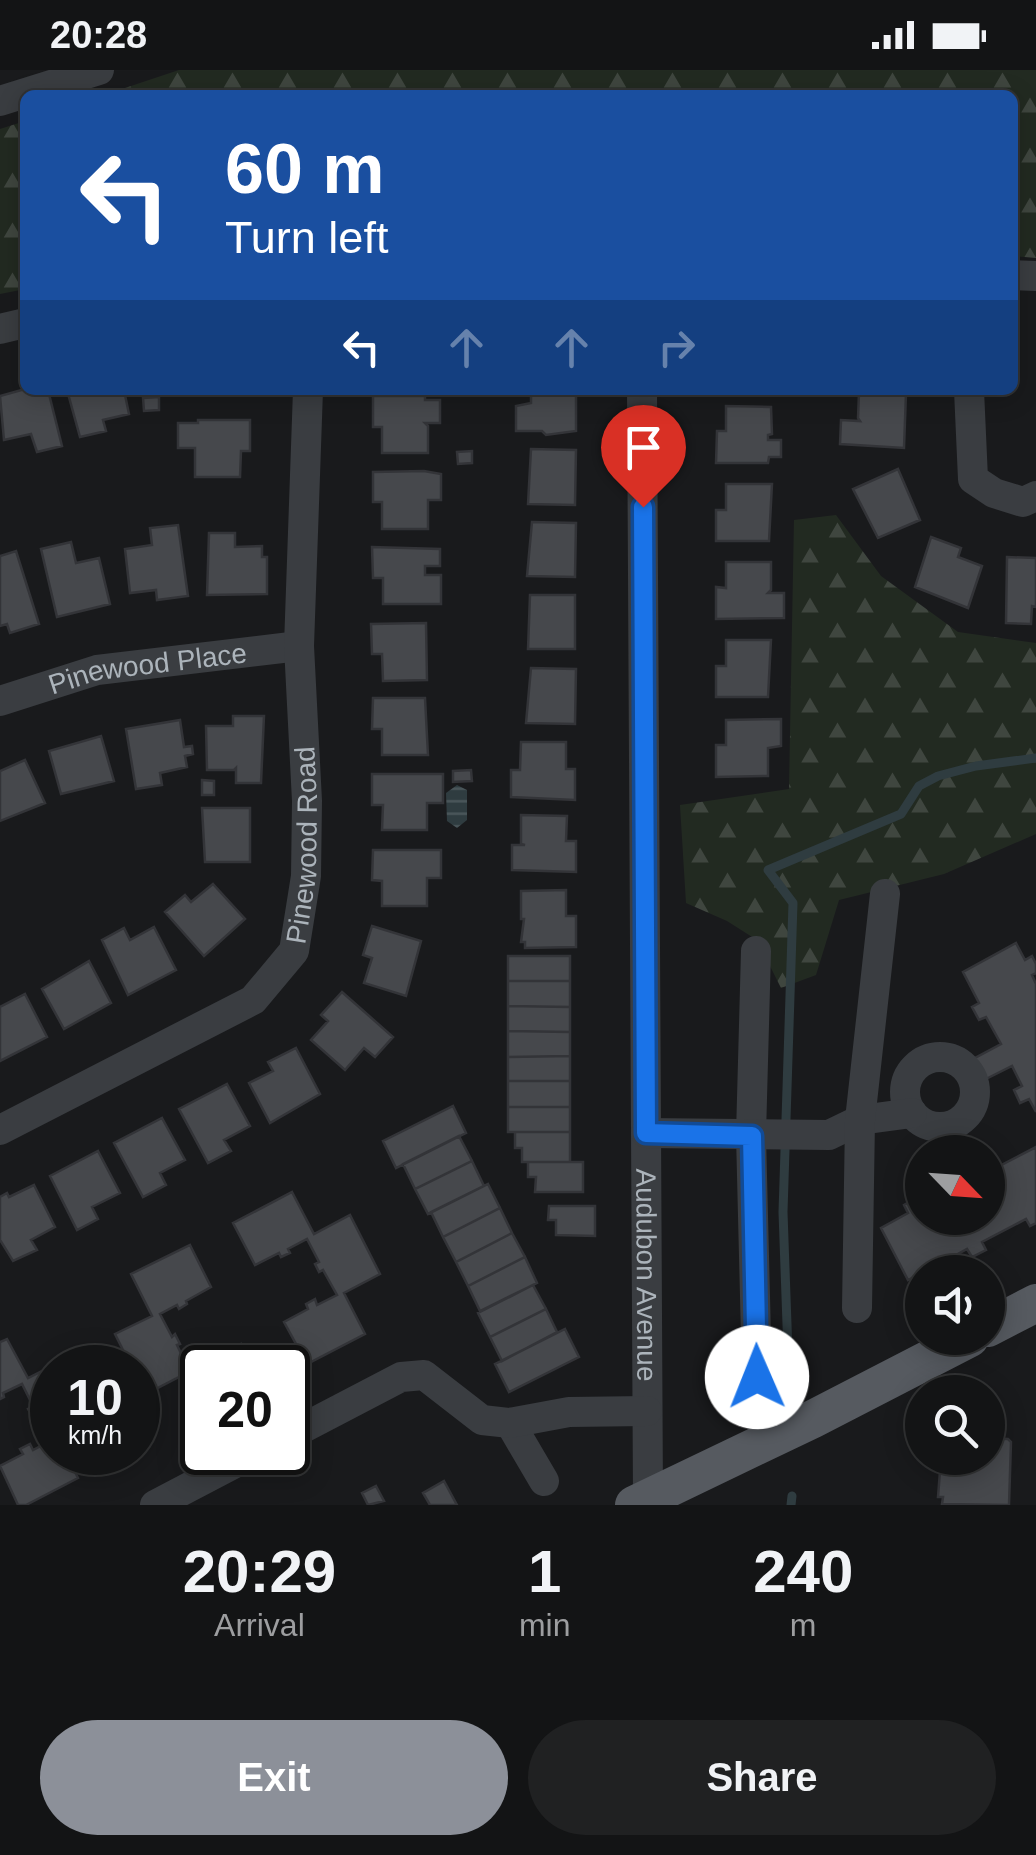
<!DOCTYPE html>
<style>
:root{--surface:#131415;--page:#202122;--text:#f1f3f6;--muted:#9d9ea0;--line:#323334;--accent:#8c9099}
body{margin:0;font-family:Arial,sans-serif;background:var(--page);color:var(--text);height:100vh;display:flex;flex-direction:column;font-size:38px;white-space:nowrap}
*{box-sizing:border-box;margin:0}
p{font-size:32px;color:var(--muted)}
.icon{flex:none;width:55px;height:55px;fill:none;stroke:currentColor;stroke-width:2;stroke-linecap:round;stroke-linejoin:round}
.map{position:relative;height:1435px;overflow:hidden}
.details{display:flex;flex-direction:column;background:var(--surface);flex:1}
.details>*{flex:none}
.top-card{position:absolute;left:20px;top:20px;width:998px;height:305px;border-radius:15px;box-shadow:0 5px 25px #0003,0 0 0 2px var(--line);background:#1a4fa0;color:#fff;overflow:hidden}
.needle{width:65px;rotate:115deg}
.controls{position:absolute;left:905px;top:1065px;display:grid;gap:20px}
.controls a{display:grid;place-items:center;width:100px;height:100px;border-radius:50%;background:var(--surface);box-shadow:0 5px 25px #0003,0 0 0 2px var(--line);font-size:50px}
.speed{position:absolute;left:30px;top:1275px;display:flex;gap:20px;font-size:50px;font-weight:700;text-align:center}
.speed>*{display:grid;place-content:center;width:130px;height:130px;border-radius:50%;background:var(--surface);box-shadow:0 5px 25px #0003,0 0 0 2px var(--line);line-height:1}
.speed small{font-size:25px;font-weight:400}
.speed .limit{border:5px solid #111;border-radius:15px;background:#fff;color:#111}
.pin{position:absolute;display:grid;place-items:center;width:85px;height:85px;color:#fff;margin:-102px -42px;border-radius:50% 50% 50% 0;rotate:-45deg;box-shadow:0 0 10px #0007}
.pin .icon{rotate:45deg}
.me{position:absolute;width:110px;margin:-55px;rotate:359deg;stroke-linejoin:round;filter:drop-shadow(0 0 8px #0008)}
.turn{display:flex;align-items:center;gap:35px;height:210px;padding:0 40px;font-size:45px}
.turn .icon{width:130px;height:130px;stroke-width:2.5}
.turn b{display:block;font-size:70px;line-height:85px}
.lanes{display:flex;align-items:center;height:95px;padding:0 40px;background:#0003;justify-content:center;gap:50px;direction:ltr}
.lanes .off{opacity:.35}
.eta{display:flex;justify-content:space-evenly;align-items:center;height:170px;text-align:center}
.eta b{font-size:60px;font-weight:700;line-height:70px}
.button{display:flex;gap:20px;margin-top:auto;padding:20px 40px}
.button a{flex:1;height:115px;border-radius:60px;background:var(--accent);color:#fff;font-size:40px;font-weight:700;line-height:115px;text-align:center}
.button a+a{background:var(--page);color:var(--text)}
.status{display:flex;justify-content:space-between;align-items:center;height:70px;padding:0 50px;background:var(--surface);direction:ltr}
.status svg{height:28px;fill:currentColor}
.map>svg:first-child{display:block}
.forest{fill:url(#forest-firs)}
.water{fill:url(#water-rules)}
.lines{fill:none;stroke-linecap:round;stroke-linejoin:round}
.stream{stroke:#2f3c40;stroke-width:9}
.building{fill:#46484c;stroke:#333438;stroke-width:2.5}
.minor{stroke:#3a3d41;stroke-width:30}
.major{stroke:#565a60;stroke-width:38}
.route-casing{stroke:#114b97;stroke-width:25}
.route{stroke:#1a73e8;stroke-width:18}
.labels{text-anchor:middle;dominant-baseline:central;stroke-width:8;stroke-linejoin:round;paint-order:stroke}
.street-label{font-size:28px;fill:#acb4bb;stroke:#141517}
</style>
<div class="status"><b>20:28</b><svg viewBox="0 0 49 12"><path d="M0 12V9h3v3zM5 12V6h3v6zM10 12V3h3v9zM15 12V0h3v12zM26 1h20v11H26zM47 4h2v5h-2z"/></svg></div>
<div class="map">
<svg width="1036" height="1435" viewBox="0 0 1036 1435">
<defs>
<pattern id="forest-firs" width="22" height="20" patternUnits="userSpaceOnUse" patternTransform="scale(2.5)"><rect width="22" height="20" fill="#222a21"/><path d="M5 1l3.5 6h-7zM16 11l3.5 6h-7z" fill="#3f463f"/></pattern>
<pattern id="water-rules" width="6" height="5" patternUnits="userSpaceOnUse" patternTransform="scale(2.5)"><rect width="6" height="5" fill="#2f3c40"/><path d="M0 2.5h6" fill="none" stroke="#4a565a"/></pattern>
</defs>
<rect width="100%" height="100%" fill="#191a1c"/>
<path class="forest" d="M179,0H1036V188L1013,186L1012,25H104Z
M25,51V219L0,224V59Z
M836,445L881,506L958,562L1036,573V764L944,804L839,830L816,905L781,918L757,870L727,851L686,833L680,735L789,719L794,450Z"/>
<path class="water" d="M457,715L467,720V750L457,758L447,751L446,723Z"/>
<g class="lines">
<path class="stream" d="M789,1311L783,1142L793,833L768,800L901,744L919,716L938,706L976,696L1036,688
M791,1435L792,1426"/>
</g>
<path class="building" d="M25,319L48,320L62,376L37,382L31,364L4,370L0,326Z
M67,320H124L129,344L103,350L106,361L80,367Z
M202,320H249V325H202Z
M531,320H576V361L546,365L542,361H516V336L531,333Z
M859,322L906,324L904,378L840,374L841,350L860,351L858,348Z
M373,326H425V330H440V353H425L428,356V383H382V357H373Z
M159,327V340L144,341L143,328Z
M726,336L771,337L772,364L768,365V370H781V387H769L768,393H716L717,361H726Z
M198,350H250V381H241L240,407H195V378H178V353H198Z
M531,379L576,380L575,435L528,434Z
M472,381V393L458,394L457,382Z
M898,399L920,450L878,468L853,419Z
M424,401L441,404V430H428V459H382V432H373V402Z
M726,414H772L769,471H716V440H726Z
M532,452L576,453L575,507L527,506Z
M178,455L188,526L157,530L156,520L130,523L125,479L152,475L150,458Z
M209,463H235V477L262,476V487H267V524L207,525Z
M931,467L961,478L958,487L982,496L968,538L915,517Z
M71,472L76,493L99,488L110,534L57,547L41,479Z
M372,477L440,479V496H425V505H441V534H383V508H373Z
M16,481L39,554L10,563L7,554L0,556V486Z
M1007,487L1036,488V537L1032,536L1031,554L1006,553Z
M726,492H771V520L768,523H784V548L716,549V517L726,518Z
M530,525H575V579H528Z
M426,553L427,610L383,611L382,584H372L371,554Z
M726,570H771L768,627H716V596H726Z
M531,598L576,599L575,654L526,653Z
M373,628H425L428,685H382V659H372Z
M233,646H264L261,713H236V698L234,700H207L206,656H233Z
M781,649V676L768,678V706L716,707V675H726V650Z
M180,650L184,677L192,676L193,684L185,686L187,697L160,703L162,715L136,719L126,659Z
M101,666L114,711L61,724L49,681Z
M521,672H566V699H575V730L511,727V700H520Z
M25,690L45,733L0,751V701Z
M471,700L472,711L453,712V701Z
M372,704H443V733H427V760H382L383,735H372Z
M202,710L214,711V725H202Z
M202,738H250V792H205Z
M521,745L567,746L566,771H576V802L512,800V775H525L521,774Z
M373,780H441V808H427V836H382V811L372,810Z
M213,814L245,849L204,886L165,842L185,825L191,832Z
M566,820V846H576V877L525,878V872H521L524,849H521V821Z
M372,856L421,871L406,926L364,913L372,888L363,885Z
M154,857L176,900L128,925L102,870L124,858L130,870Z
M1016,873L1025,890L1032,886L1036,894V903L1032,905L1036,914V1042L1029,1029L1020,1033L1014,1020L1022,1016L1012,996L986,1009L976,995L975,988L1001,974L986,947L979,950L972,937L979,933L963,902Z
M508,886H570V911H508Z
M89,891L111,933L64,959L42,919Z
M508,911H570V937L508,936Z
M342,922L393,967L375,987L364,978L345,1000L311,970L328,951L321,945Z
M25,924L47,967L0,991V937Z
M508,936L570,937V962L508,961Z
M508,961L570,962V986L508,987Z
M296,978L320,1024L270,1053L249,1013L273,1001L268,992Z
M570,986V1011H508V987Z
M508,1011H570V1037H508Z
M227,1014L250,1056L224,1070L231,1081L208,1093L179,1039Z
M453,1036L466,1063L396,1098L383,1071Z
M508,1037H570V1062H508Z
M162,1048L185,1090L160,1103L166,1115L143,1127L114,1073Z
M515,1062H570V1092H522V1078H515Z
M459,1066L472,1091L415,1119L403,1094Z
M1036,1077V1153L1030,1156L1026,1149L982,1172L986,1180L972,1187L967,1179L949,1189L953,1196L939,1202L936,1196L908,1210L881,1158L908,1143L904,1135L918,1127L922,1148H988V1102Z
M98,1081L120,1123L92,1137L98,1149L77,1160L50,1106Z
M472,1091L484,1116L428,1144L415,1119Z
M528,1092H583V1122H535L536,1107H528Z
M488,1114L500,1138L443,1167L431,1142Z
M34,1115L55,1157L31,1170L37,1180L13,1191L0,1170V1127L7,1123L9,1127Z
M292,1122L314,1164L350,1145L380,1204L344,1223L365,1264L307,1294L284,1252L308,1239L306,1234L315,1229L317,1235L337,1225L323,1200L319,1202L315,1194L319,1192L307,1169L288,1179L290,1183L281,1187L279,1183L255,1195L233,1153Z
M549,1136H595V1166L556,1165V1150H548Z
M500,1138L512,1163L456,1192L443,1167Z
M512,1163L525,1187L468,1216L456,1192Z
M190,1175L211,1217L186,1231L187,1234L179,1239L177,1235L160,1244L172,1267L175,1264L180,1274L177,1275L189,1300L206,1291L203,1286L212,1281L215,1287L241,1274L253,1298H202V1343L183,1305L146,1324L138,1308V1298H132L115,1264L152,1246L131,1204Z
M525,1187L537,1213L480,1241L468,1216Z
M533,1215L546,1239L490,1267L478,1243Z
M546,1239L557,1262L502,1291L490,1267Z
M565,1259L579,1287L509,1322L495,1294Z
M7,1269L28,1308L62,1291L65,1298H52V1382H65L78,1408L26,1435H18L0,1396L23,1384L20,1379L30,1374L33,1380L50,1371L37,1345L33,1347L28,1339L33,1336L22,1314L3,1323L4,1327L0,1329V1272Z
M988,1368L1008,1369L1011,1372L1009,1435L942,1434L943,1427H938L941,1388H988Z
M444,1411L457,1435H430L423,1423Z
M376,1416L384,1431L368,1435L362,1423Z"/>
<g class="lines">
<g class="minor">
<path d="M0,31L99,0"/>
<path d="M1012,205L1036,206"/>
<path d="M0,259L25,253"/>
<path id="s1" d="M642,320L648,1428"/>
<path d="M969,320L973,409L994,423L1023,432L1036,426"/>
<path id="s2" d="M0,631L97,600L299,576"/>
<path d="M756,881L751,1065L757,1307"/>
<circle cx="940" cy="1022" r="35"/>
<path id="s3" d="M0,1060L253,930L294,881L306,806L307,731L299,576L308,320"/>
<path d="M646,1063L829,1065L860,1050L912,1043"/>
<path d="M857,1238L860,1050L885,824"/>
<path d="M510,1353L544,1411"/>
<path d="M288,1366L401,1307L424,1305L482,1350L510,1353L569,1342L647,1341"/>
<path d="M155,1435L256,1382"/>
</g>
<path class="major" d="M988,1258L1036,1233
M634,1435L813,1349L970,1268"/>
</g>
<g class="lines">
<defs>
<path id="route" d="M643,437L646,1063L752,1066L757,1307"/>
</defs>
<use href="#route" class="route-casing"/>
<use href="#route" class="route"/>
</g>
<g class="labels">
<g class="street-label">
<text stroke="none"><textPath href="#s2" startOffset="152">Pinewood Place</textPath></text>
<text stroke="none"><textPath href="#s3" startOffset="455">Pinewood Road</textPath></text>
<text stroke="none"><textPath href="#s1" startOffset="885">Audubon Avenue</textPath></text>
</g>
</g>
</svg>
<div class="controls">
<a><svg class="needle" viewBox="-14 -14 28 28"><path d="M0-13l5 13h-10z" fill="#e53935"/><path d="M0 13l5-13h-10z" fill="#9d9ea0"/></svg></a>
<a><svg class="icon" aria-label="sound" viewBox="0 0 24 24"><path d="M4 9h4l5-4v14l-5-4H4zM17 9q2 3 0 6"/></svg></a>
<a><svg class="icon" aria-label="search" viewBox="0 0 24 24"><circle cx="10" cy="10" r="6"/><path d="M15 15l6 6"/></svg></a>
</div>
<div class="speed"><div>10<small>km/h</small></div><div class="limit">20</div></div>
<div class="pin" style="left:643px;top:437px;background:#d93025"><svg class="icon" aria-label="arrive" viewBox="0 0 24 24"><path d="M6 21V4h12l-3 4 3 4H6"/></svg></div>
<svg class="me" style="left:757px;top:1307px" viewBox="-20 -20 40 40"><circle r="19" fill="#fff"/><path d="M0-13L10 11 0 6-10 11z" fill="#1a73e8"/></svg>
<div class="top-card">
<div class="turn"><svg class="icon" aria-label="left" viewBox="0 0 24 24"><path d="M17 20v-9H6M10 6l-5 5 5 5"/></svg><div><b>60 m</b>Turn left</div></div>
<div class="lanes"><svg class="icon" aria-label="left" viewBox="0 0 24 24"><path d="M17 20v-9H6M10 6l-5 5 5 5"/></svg><svg class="icon off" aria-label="ahead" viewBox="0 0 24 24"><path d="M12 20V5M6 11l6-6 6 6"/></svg><svg class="icon off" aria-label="ahead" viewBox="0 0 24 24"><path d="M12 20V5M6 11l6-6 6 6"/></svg><svg class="icon off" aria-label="right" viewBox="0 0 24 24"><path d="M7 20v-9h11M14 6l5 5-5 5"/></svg></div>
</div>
</div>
<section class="details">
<div class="eta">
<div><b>20:29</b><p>Arrival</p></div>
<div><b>1</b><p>min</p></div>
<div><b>240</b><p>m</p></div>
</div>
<div class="button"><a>Exit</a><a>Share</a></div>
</section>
